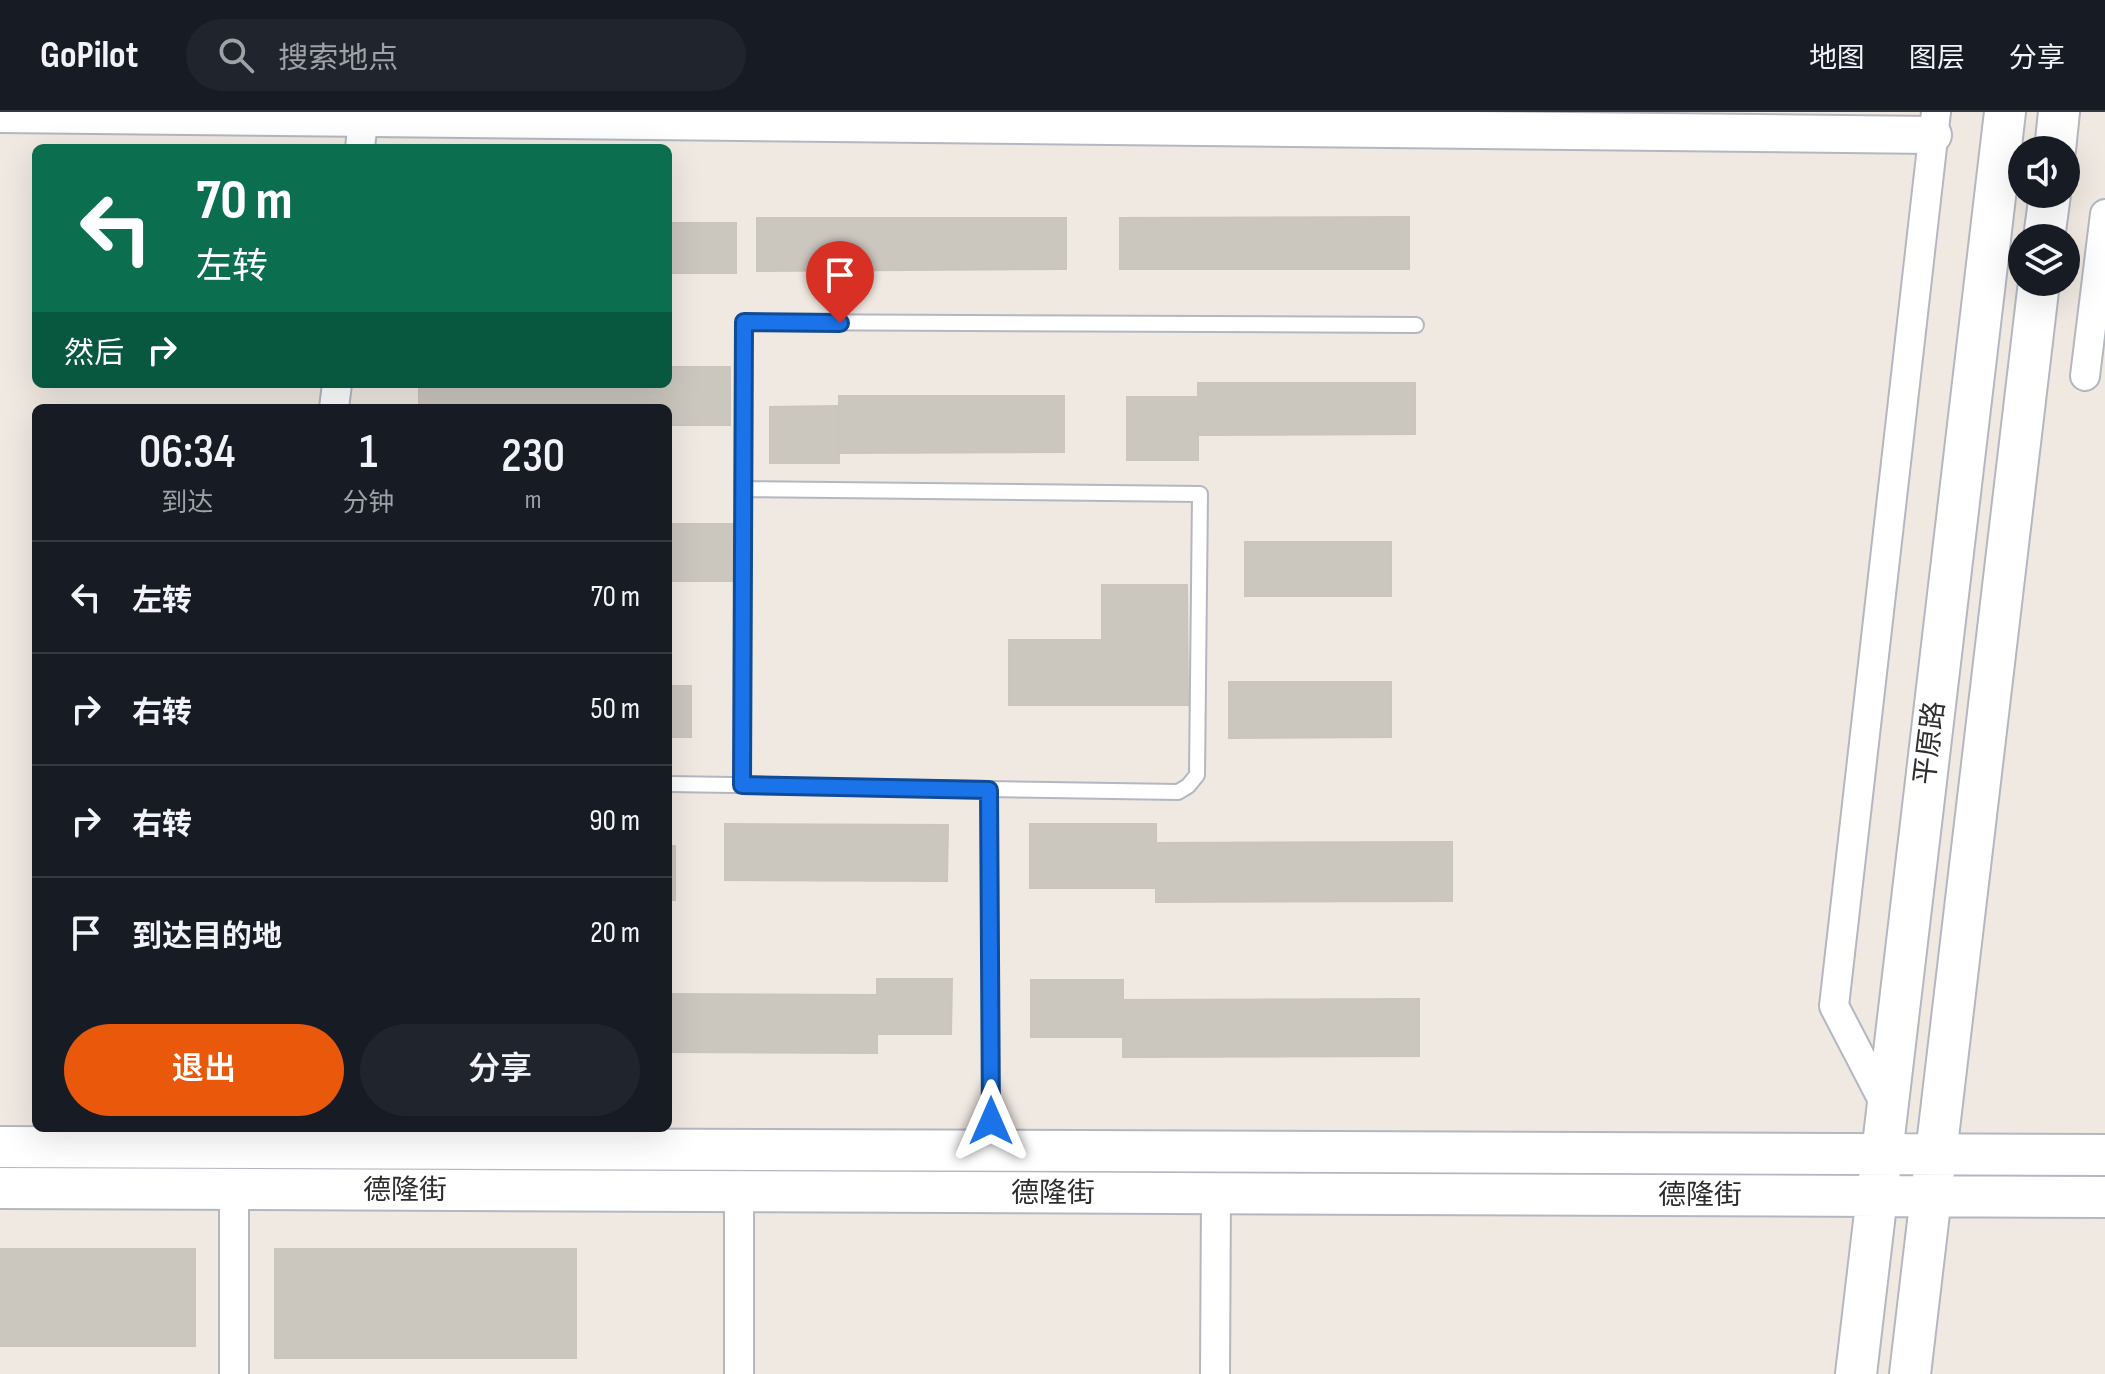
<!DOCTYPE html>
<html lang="zh">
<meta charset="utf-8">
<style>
:root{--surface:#171b24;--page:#20242c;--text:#f1f3f6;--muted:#9ea1a6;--line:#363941;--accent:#ea580c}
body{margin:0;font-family:"Sofia Sans Condensed","Noto Sans SC",sans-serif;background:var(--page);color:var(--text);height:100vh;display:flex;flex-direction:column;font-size:30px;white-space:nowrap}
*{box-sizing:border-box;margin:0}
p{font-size:26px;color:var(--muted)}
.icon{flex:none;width:44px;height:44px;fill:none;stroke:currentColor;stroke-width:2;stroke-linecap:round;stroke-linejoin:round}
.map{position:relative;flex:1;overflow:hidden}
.panel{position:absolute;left:32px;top:292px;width:640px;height:728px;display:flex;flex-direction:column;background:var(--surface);border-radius:12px;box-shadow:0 8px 32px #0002}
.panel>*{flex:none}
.top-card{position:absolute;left:32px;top:32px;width:640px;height:244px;border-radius:12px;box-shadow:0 8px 32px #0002;background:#0b6e4f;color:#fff;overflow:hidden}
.tools{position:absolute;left:2008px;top:24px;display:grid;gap:16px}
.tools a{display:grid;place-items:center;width:72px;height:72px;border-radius:50%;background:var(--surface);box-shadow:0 8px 32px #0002;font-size:40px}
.pin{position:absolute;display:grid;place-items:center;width:68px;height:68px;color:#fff;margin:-82px -34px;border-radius:50% 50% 50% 0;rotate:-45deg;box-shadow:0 0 8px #0007}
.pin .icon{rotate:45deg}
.me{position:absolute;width:88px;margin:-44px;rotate:0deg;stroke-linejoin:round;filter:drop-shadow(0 0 6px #0008)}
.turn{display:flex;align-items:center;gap:28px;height:168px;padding:0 32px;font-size:36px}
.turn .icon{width:104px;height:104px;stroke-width:2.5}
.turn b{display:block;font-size:56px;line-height:68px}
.then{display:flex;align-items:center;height:76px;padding:0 32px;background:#0003;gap:16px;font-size:30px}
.eta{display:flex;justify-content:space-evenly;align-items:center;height:136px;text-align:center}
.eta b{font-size:48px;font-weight:600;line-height:56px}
.button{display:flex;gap:16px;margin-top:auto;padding:16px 32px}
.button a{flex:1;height:92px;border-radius:48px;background:var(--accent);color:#fff;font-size:32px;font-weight:600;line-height:92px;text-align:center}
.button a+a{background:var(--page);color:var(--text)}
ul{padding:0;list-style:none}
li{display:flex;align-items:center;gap:24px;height:112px;padding:0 32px;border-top:2px solid var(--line)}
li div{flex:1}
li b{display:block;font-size:30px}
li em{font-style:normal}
header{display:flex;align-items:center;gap:48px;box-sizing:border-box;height:112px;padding:0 40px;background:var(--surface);border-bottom:2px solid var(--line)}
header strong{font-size:38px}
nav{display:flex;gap:44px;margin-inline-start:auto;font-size:28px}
.search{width:560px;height:72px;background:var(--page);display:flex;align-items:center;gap:20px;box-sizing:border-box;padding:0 28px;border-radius:44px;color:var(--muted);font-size:30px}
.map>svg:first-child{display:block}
.building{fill:#cbc7bf;stroke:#cbc5ba;stroke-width:2}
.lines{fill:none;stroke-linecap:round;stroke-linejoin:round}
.service-casing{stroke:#b4b7c1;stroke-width:18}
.minor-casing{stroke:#b4b7c1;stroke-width:32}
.tertiary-casing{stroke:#b4b7c1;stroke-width:40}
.secondary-casing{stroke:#b4b7c1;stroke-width:44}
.service{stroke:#fff;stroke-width:14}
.minor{stroke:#fff;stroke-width:28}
.tertiary{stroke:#fff;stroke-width:36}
.secondary{stroke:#fff;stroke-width:40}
.route-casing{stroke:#114b97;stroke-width:20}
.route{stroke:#1a73e8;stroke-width:14}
.labels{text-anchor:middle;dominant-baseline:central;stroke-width:6;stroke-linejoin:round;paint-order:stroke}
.street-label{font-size:28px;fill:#2e2e2e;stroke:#fff}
</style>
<header>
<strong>GoPilot</strong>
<div class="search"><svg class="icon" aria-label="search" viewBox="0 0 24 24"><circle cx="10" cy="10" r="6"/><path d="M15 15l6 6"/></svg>搜索地点</div>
<nav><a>地图</a><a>图层</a><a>分享</a></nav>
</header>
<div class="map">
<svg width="2105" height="1262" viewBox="0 0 2105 1262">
<rect width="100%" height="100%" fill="#efe9e1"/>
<path class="building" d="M1409,105V157H1120V106Z
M757,106H1066V157L757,159Z
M668,111H736V161H668Z
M668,255H730V313H668V296H419V272H668Z
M1198,271H1415V322L1198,323Z
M839,284H1064V340L839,341Z
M1127,285H1198V348H1127Z
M839,294V351H770V295Z
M668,412H733V469H668Z
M1245,430H1391V484H1245Z
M1102,473H1187L1188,593H1009V528H1102Z
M1229,570H1391V625L1229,626Z
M668,574H691V625H668Z
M725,712L948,713L947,769L725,768Z
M1030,712H1156V731L1452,730V789L1156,790V776H1030Z
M668,734H675V788H668Z
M877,867H952L951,922H877V941L668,940V882L877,883Z
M1031,868H1123V925H1031Z
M1419,887V944L1123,945V888Z
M0,1137H195V1234H0Z
M275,1137H576V1246H275Z"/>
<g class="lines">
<defs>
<path id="service" d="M668,672L1178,680L1188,674L1197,663L1200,382L743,377
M742,673L744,210L1416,213
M989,678L991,1034"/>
<path id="minor" d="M360,36L364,0
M2085,264L2105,102
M334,296L337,272
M1887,996L1834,894L1936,0
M234,1077V1262
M739,1262V1079
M1215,1262L1216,1081"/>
<path id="tertiary" d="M0,2L1933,23"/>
<path id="secondary" d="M2055,38L2059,0
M2044,126L2050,82
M0,1035L2105,1043
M0,1076L2105,1085
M1856,1262L2005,0
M1910,1262L2039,170"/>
</defs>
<use href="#service" class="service-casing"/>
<use href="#minor" class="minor-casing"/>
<use href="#tertiary" class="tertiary-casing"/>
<use href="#secondary" class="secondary-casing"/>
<use href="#service" class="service"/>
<use href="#minor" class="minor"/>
<use href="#tertiary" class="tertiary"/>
<use href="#secondary" class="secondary"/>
</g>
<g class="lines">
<defs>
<path id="route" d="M840,211L744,210L742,673L989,678L991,1009"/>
</defs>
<use href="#route" class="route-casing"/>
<use href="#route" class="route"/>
</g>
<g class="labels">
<g class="street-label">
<text transform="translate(1930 631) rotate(-83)">平原路</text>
<text x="405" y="1078">德隆街</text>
<text x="1053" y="1081">德隆街</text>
<text x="1700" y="1083">德隆街</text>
</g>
</g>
</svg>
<div class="tools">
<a><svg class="icon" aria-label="sound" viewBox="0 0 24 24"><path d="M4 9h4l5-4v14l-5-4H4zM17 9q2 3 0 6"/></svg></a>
<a><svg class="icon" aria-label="layers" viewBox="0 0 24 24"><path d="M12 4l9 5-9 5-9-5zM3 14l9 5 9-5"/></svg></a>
</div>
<div class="pin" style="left:840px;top:211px;background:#d93025"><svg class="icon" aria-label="arrive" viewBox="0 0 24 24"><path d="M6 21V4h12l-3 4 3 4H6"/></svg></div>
<svg class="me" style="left:991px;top:1009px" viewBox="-20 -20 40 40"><path d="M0-17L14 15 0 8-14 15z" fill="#1a73e8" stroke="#fff" stroke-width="4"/></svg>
<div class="top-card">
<div class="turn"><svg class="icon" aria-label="left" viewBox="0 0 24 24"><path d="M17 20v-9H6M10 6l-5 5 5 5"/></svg><div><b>70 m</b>左转</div></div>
<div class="then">然后<svg class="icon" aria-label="right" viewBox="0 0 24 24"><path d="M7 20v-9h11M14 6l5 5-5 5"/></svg></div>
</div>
<section class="panel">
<div class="eta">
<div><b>06:34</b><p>到达</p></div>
<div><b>1</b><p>分钟</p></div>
<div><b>230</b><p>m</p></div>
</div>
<ul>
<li><svg class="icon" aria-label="left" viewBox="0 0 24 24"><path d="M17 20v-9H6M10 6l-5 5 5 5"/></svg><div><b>左转</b></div><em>70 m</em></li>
<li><svg class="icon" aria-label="right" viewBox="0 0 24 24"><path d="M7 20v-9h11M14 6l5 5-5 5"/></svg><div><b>右转</b></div><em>50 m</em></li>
<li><svg class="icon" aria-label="right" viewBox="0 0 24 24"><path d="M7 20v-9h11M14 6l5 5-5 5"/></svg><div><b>右转</b></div><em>90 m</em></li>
<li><svg class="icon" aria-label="arrive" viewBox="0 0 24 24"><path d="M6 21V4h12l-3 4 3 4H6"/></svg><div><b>到达目的地</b></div><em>20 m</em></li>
</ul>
<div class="button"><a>退出</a><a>分享</a></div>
</section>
</div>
